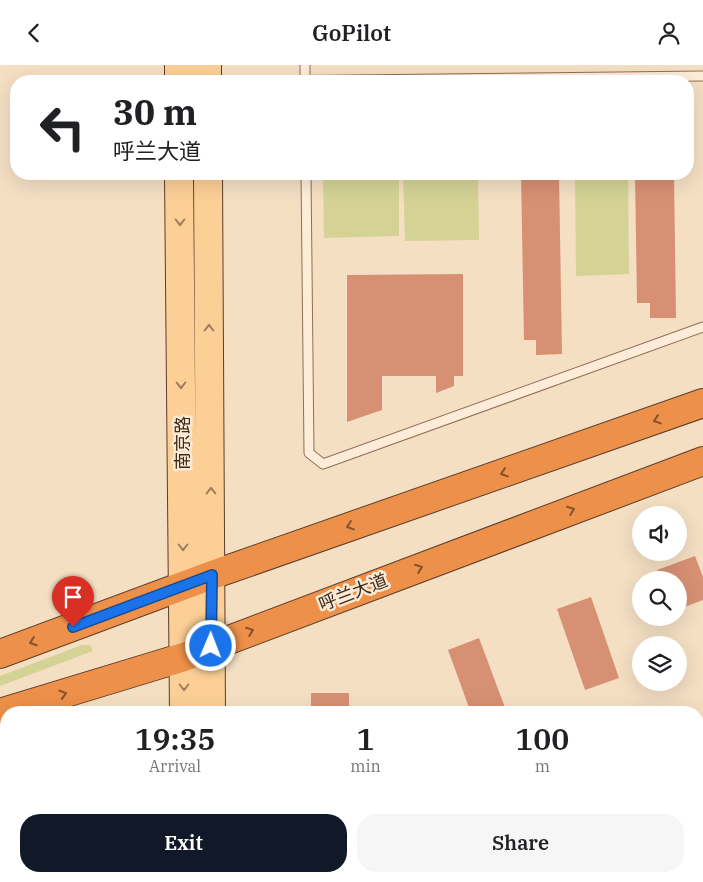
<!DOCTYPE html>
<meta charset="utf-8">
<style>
:root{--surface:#fff;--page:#f6f6f6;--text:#202124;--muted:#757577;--accent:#111827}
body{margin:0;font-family:"IBM Plex Serif","Noto Sans SC",serif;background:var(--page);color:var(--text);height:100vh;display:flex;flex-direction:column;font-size:19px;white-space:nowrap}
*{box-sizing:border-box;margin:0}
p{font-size:16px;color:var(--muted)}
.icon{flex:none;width:28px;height:28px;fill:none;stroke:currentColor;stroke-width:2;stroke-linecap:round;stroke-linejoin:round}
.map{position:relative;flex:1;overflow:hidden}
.sheet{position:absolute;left:0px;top:641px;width:704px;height:176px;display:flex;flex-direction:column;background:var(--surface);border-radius:20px 20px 0 0;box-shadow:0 5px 20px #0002}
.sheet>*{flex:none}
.top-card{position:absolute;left:10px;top:10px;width:684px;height:105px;border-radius:20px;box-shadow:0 5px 20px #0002;background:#fff;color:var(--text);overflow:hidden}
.controls{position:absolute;left:632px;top:441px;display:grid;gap:10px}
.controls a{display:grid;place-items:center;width:55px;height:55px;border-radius:50%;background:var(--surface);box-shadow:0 5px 20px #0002;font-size:25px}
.pin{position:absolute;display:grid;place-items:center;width:42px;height:42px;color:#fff;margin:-51px -21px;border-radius:50% 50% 50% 0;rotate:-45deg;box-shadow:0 0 5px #0007}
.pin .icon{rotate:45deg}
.me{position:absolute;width:55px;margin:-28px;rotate:1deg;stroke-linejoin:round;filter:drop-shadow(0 0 4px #0008)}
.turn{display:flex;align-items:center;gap:18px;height:105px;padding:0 20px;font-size:22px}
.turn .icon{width:65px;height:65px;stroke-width:2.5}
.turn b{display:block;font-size:35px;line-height:42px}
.eta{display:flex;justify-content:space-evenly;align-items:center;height:85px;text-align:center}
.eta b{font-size:30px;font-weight:600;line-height:35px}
.primary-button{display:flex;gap:10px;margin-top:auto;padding:10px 20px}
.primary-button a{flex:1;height:58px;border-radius:20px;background:var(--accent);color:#fff;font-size:20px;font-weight:600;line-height:58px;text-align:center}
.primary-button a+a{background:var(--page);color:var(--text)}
header{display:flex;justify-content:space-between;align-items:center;height:65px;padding:0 20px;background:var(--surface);font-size:22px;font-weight:600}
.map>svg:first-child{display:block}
.green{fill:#d4d395}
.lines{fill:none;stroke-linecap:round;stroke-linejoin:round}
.canal{stroke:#a5c6b8;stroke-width:15}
.building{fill:#d79074}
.lane-casing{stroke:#916e57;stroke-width:11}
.primary-casing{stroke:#5e3d2b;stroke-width:30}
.highway-casing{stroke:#5e3d2b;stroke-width:30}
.lane{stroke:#fdedd8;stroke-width:9}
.primary{stroke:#fbcf96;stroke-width:28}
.highway{stroke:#ed9049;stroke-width:28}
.oneway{stroke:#9d7c5a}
.oneway2{stroke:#85522f}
.route-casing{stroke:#114b97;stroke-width:12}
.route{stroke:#1a73e8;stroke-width:9}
.labels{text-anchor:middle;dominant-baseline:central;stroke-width:5;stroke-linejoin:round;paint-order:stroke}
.street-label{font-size:18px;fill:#3f291d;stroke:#faead4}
</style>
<header><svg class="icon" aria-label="back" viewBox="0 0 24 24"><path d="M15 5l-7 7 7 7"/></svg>GoPilot<svg class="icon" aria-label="person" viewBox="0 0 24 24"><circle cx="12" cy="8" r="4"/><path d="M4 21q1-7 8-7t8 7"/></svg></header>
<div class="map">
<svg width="703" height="817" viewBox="0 0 703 817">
<rect width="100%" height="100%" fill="#f4dfc3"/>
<path class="green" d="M323,109H399V171L324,173Z
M403,109H478L479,175L405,176Z
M575,109H628L629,209L576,211Z
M82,580H90L93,586L0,621V611Z"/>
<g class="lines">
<path class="canal" d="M698,670L703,665
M553,817L558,811"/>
</g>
<path class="building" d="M521,109H559L562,289L536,290V275H524Z
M635,109H674L676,253H650V238H637Z
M463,209V311H454V321L436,328V311H382V345L347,357V210Z
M695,491L703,512V535L679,544V515H661L657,505Z
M591,532L619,613L585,625L557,544Z
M479,573L507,648H471L448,585Z
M311,628H349V648H311Z
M311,811H350V817H312Z"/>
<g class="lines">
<defs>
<path id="lane" d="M305,0V16
M258,16L703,11
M306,109L309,388L323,399L703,262"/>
<path id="primary" d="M179,0V16
M207,0V16
M179,109L184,648
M208,109L211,648
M185,811V817
M213,811V817"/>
<path id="highway" d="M0,589L212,510L703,338
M0,648L184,592L703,396"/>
</defs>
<use href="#lane" class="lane-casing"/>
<use href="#primary" class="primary-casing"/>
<use href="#highway" class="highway-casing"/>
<use href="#lane" class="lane"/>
<use href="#primary" class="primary"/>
<use href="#highway" class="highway"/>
</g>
<defs><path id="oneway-chevron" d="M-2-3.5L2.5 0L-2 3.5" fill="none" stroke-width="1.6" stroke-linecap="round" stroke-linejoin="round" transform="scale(1.25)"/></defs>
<g class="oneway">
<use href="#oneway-chevron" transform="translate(180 157) rotate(90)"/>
<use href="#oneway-chevron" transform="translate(209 263) rotate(-90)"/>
<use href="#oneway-chevron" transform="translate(181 320) rotate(90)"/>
<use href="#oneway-chevron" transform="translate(211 426) rotate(-90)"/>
<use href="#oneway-chevron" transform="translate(183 482) rotate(90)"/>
<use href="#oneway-chevron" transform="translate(184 622) rotate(90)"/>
</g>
<g class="oneway2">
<use href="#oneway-chevron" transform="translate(657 355) rotate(161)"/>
<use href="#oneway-chevron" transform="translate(504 408) rotate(161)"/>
<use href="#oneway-chevron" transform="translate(571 445) rotate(-21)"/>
<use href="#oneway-chevron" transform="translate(350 461) rotate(161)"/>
<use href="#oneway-chevron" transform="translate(419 503) rotate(-21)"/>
<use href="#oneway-chevron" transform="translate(250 566) rotate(-21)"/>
<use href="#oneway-chevron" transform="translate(33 577) rotate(160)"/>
<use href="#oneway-chevron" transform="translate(63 629) rotate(-17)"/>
</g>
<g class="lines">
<defs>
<path id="route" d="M73,562L212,510L211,581"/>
</defs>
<use href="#route" class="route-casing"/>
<use href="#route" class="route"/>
</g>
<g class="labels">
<g class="street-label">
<text transform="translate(182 378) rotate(-90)">南京路</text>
<text transform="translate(353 527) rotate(-21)">呼兰大道</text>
</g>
</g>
</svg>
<div class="controls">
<a><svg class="icon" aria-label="sound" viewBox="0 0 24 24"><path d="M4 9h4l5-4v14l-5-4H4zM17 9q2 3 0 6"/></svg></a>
<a><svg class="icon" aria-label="search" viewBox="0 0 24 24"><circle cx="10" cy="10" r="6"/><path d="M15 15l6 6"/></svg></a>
<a><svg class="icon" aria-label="layers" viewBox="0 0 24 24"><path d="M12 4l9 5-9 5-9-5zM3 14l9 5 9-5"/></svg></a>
</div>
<div class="pin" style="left:73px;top:562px;background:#d93025"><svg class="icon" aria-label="arrive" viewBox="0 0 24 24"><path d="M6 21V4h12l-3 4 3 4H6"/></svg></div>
<svg class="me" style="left:211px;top:581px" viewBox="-20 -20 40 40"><circle r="17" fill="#1a73e8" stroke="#fff" stroke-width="3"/><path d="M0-11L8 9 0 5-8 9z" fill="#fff"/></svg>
<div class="top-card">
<div class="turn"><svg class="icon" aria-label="left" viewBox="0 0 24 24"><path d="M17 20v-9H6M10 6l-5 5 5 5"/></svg><div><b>30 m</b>呼兰大道</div></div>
</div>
<section class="sheet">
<div class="eta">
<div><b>19:35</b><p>Arrival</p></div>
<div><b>1</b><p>min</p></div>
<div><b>100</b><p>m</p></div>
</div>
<div class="primary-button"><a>Exit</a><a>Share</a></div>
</section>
</div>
